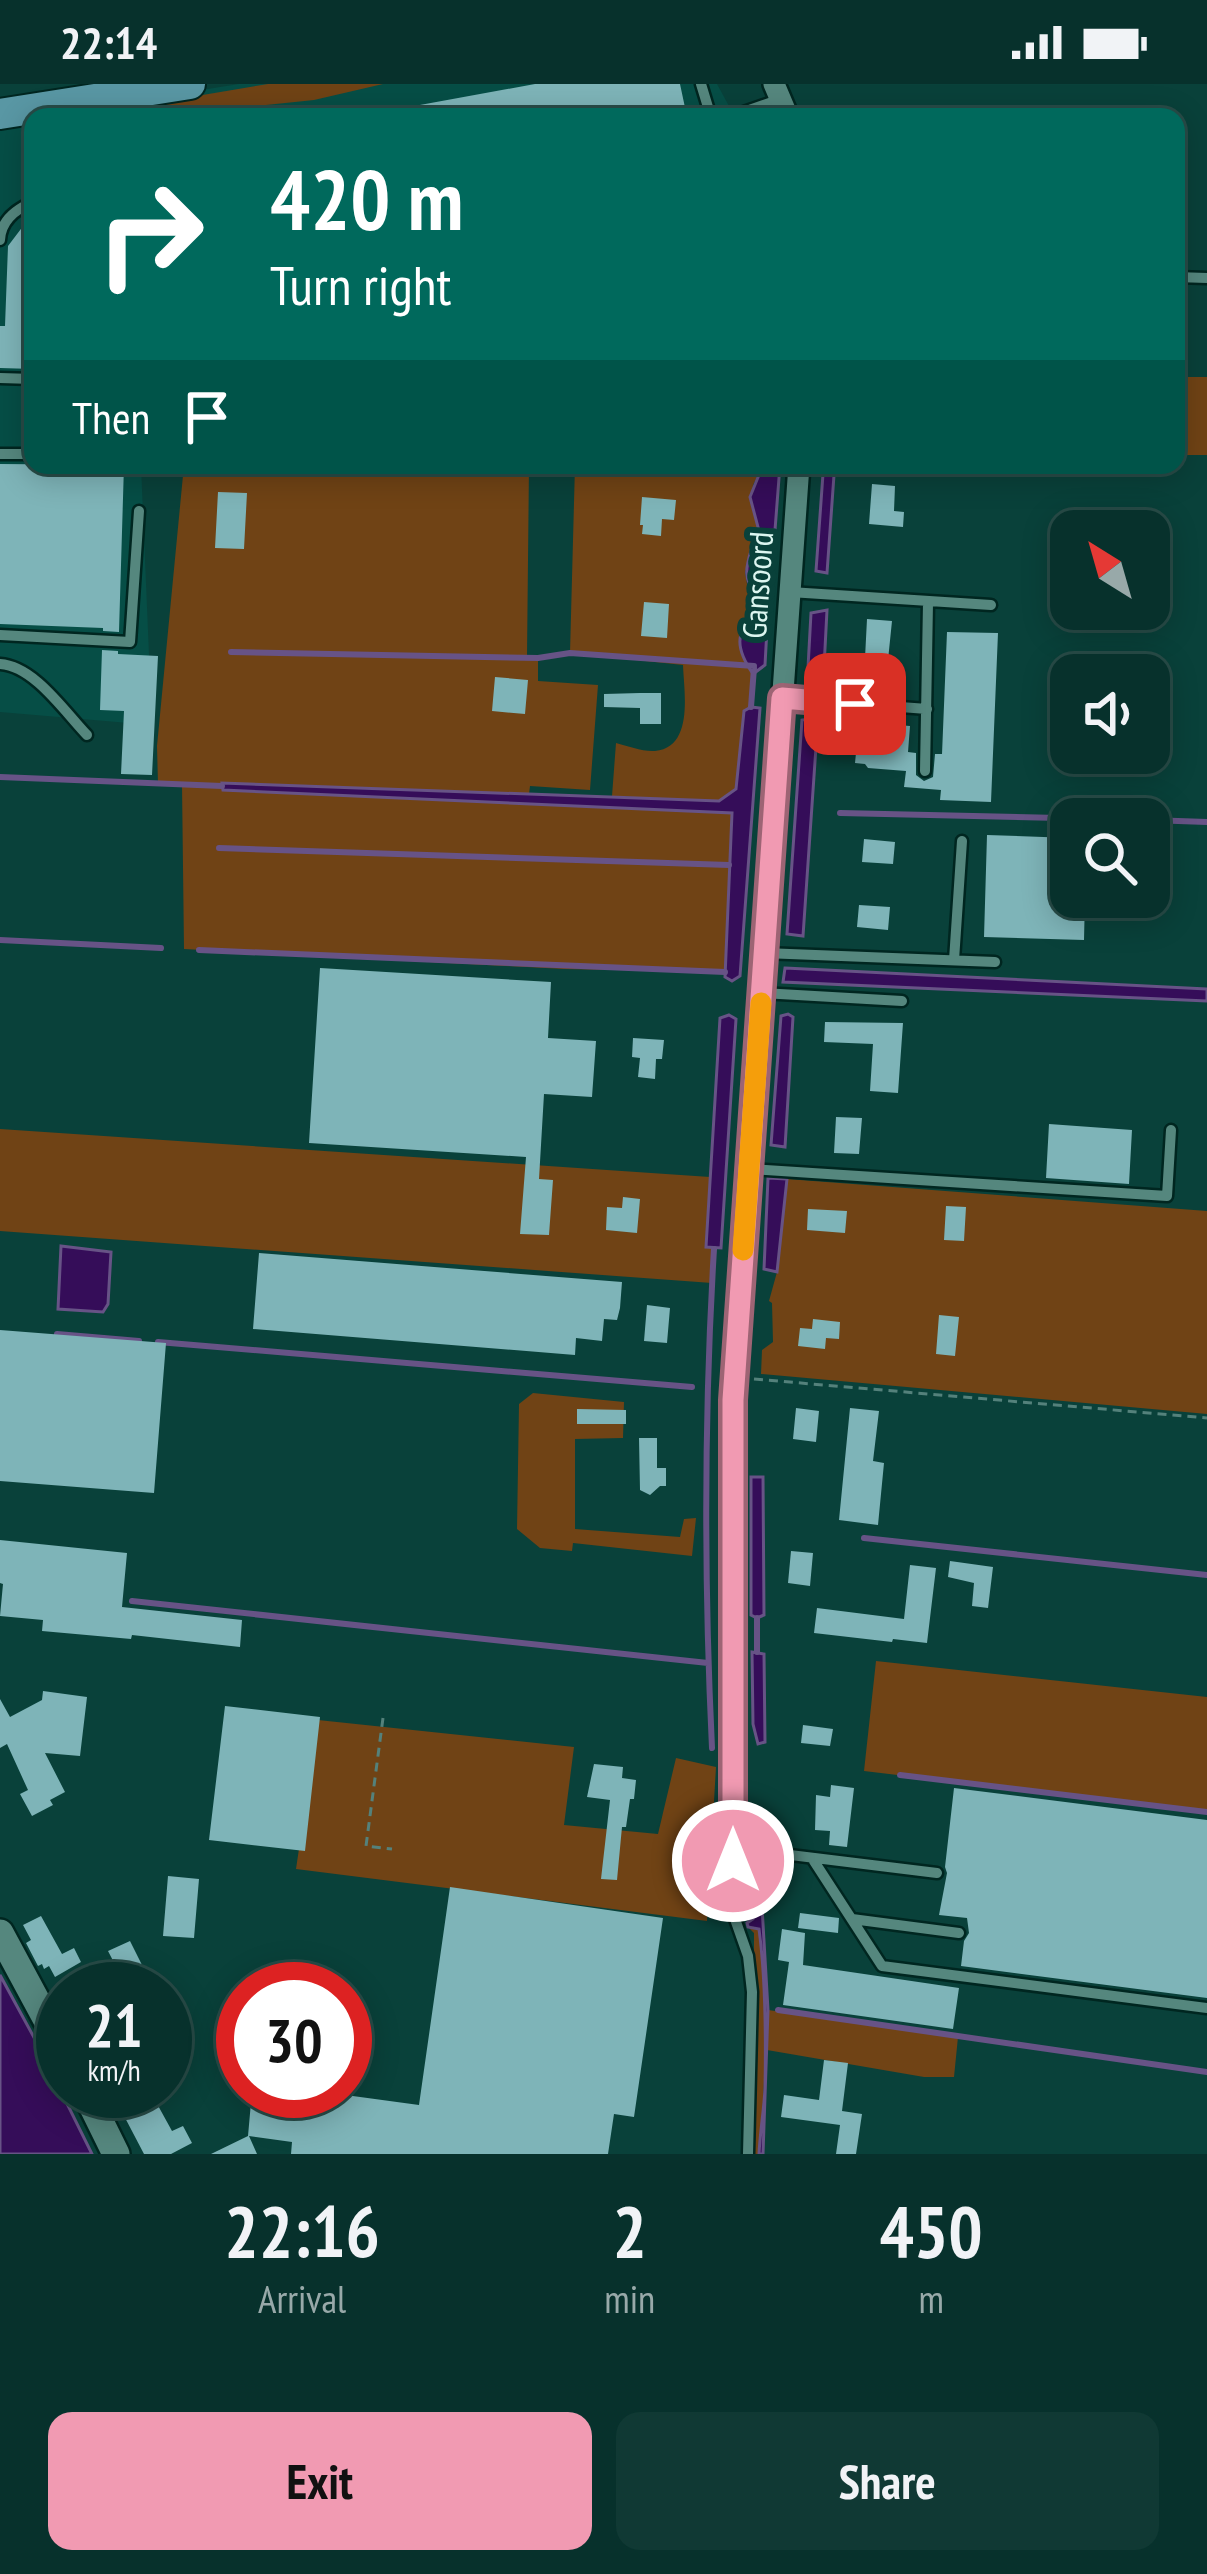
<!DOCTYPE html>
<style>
:root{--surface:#07312c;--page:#103934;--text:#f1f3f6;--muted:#98a9a9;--line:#284c48;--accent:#f19ab2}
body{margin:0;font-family:"PT Sans Narrow",sans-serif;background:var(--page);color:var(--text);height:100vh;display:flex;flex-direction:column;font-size:45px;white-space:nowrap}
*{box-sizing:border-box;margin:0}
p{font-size:39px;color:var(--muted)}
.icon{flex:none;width:66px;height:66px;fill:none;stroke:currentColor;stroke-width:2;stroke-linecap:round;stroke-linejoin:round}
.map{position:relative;height:2070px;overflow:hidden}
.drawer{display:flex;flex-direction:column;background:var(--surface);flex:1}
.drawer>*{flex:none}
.hud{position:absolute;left:24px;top:24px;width:1161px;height:366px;border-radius:24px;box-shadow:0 6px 30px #0003,0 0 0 3px var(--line);background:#00695c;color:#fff;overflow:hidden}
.needle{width:78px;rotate:323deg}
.buttons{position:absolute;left:1050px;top:426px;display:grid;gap:24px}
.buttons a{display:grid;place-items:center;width:120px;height:120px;border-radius:24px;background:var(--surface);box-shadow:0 6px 30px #0003,0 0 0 3px var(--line);font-size:60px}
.speed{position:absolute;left:36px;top:1878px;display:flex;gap:24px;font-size:60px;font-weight:700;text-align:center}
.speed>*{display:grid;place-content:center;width:156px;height:156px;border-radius:50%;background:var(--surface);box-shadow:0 6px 30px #0003,0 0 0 3px var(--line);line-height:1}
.speed small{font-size:30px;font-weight:400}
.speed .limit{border:18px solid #d22;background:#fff;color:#111}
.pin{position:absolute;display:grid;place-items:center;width:102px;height:102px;color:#fff;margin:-51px;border-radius:24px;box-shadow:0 6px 18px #0006}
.me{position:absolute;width:132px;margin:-66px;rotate:0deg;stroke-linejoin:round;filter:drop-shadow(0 0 9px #0008)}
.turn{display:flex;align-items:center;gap:42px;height:252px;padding:0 48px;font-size:54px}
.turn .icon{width:156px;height:156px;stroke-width:2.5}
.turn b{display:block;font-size:84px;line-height:102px}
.then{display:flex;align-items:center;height:114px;padding:0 48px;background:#0003;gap:24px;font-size:45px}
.eta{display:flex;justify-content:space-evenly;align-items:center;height:204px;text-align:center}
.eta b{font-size:72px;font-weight:700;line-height:84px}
.cta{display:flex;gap:24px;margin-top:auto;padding:24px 48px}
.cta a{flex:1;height:138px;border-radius:24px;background:var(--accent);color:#111;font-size:48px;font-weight:700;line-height:138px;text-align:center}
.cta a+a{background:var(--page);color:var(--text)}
.status{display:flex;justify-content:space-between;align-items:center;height:84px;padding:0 60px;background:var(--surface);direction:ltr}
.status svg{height:33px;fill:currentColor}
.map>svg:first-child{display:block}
.built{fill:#064e46}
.green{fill:#704315}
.water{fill:#350d59;stroke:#675386;stroke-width:3}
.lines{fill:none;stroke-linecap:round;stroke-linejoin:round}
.stream{stroke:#675386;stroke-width:6}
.building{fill:#7eb4b8}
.service-casing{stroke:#002620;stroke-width:15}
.minor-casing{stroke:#002620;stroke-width:26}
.tertiary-casing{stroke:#002620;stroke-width:32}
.secondary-casing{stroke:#002620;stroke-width:34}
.path{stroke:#54817b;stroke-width:3;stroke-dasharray:9 6;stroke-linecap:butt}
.service{stroke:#55877e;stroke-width:10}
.minor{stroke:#55877e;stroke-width:21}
.tertiary{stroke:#55877e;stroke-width:27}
.secondary{stroke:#5997a4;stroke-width:30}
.route-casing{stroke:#9d6474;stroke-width:30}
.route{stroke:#f19ab2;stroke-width:21}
.slow{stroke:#f59e0b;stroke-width:21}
.labels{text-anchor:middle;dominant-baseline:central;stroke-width:12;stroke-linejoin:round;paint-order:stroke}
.street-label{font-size:33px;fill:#dcf6f0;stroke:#09413a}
</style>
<div class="status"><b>22:14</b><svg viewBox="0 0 49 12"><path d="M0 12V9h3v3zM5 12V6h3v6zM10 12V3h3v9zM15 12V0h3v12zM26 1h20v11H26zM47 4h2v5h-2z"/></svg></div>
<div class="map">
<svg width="1207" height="2070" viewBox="0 0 1207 2070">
<rect width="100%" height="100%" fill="#09413a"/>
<path class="built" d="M239,0H717L735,33H33V381H141L152,641L0,628V38Z"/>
<path class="green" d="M268,0H383L314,16L151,33H72Z
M1176,293H1207V371H1176Z
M184,381H529L527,573L538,574V597L598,601L590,706L530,702L529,710L223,699V706L733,729L725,888L564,885L184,865L182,701L158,700L157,662Z
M575,381H763L753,401L752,424L759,447L745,488L747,500L756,514L753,525L741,543L739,560L753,590L751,623L744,627L736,705L719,717L612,712L616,659C628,662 643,668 655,667C694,663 684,608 683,581L570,569Z
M0,1045L710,1093L706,1162L714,1165L712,1199L0,1147Z
M787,1095L1207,1127V1330L761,1290L762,1266L773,1258L772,1219L769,1217L777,1188Z
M533,1309L624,1318L623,1354L575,1355V1445L680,1453L684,1435L696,1434L692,1472L573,1459L572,1467L540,1464L517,1445L519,1320Z
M876,1577L1207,1613V1728L864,1687Z
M318,1636L574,1663L564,1741L658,1750L676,1674L716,1683L707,1837L296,1785Z
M748,1843L759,1845C768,1919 766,1996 759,2070H753L757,1896L754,1885V1849Z
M768,1926L958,1953L954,1993H924L767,1966Z"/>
<path class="water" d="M763,381H780L775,446L759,447L750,413Z
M823,390L834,391L827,489L816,487Z
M754,456L774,458L769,513L756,514C741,489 747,482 754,456Z
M753,525L768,526L765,581L753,590C735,564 736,551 753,525Z
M827,526L823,603L807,602L811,529Z
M751,623L760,624L740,892L732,897L725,893L732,729L223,706L222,699L719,717L736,705L744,627Z
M818,634L803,852L787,850L802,636Z
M785,884L1207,905V917L783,898Z
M788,930L793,933L785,1063L771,1061L781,932Z
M729,931L736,935L721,1164L706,1163L720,934Z
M768,1094L787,1095L777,1188L764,1185Z
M61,1162L111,1168L108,1220L103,1228L58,1225Z
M751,1393H763L764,1531L757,1534L751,1531Z
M752,1568L764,1570L765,1658L758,1660L753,1640Z
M758,1788H760L768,1926L763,2070H759C760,2048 764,2026 765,2004C766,1952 766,1897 759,1845L748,1843L747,1839L753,1835Z
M0,1891L37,1959L92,2070H0Z"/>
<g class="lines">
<path class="stream" d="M231,568L538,574L570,569L754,582
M751,623L754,584
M0,693L222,702
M840,729L1103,735
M1149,736L1207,738
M219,764L729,781
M0,856L161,864
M199,866L725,888
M57,1250L139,1257
M158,1258L692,1303
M864,1454L1207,1491
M132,1517L708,1579
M757,1534V1568
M712,1664C704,1497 704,1331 714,1165
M900,1691L1207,1728
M778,1926L1207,1988"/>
</g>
<path class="building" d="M535,0H680L687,33H398V25Z
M33,129V285L0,284V242H5L8,162Z
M0,380L124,381L119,548L103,547V544L0,540Z
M872,400L895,402L894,427L904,428L903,443L869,440Z
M218,408L247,409L244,465L215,464Z
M642,413L676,416L674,436L662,435L661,452L642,450L643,441H640Z
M644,518L669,520L667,554L641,552Z
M867,535L892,537L888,576L865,574Z
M947,548L998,549L991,718L940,716L941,706L904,703L906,687L868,684L865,680L855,679L858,649L886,651V640L910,642L908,668L916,669V691L924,697L933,693L935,670H942Z
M102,566L118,567V570L158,572L152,691L121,690L124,627L100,626Z
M495,593L528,596L525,630L492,627Z
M640,609H661V640H640V624L604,623V610Z
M987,751L1071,754V813H1085L1084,856L984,853Z
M864,755L895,758L893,780L862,778Z
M859,821L890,823L888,846L857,843Z
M320,884L551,898L548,954L596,957L592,1013L544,1010L539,1095L553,1096L549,1151L520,1150L526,1073L309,1059Z
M825,938L903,939L898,1009L870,1007L873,960L824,958Z
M633,954L664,956L662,975H656L655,995L638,993L640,974L632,973Z
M836,1033L862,1034L859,1070L834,1069Z
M1049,1040L1132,1046L1129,1100L1046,1094Z
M623,1113L640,1115L637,1149L606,1146L607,1123L622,1124Z
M946,1122L966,1123L964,1157L944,1156Z
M808,1125L847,1127L845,1149L807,1146Z
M259,1169L622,1198L620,1224L617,1236L604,1235L602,1257L576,1254L575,1271L253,1245Z
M647,1221L670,1224L667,1259L644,1257Z
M939,1231L959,1233L955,1272L936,1270Z
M813,1235L840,1238L839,1255L826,1254L825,1265L798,1262L800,1244L812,1245Z
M0,1246L166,1259L154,1409L0,1397Z
M796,1324L819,1327L816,1358L793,1355Z
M850,1324L879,1327L873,1377L884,1379L878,1441L839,1436Z
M577,1325L626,1326V1340H577Z
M639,1354H657V1384H666V1402H660L650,1411L640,1406Z
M0,1456L127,1469L122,1523L242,1536L240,1563L132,1551L131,1555L42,1547L43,1536L0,1532L3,1500L0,1499Z
M791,1467L813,1469L810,1502L788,1499Z
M950,1477L993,1483L988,1524L972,1522L974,1499L948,1493Z
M910,1481L936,1484L927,1559L893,1555L892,1558L814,1549L817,1524L904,1535Z
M43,1607L87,1613L80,1672L45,1669L65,1708L50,1716L53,1721L32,1732L20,1710L28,1706L7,1660L0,1664V1615L10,1633L42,1616Z
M225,1622L320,1633L305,1767L209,1756Z
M803,1641L833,1645L830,1662L801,1659Z
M594,1680L623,1683L622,1694L636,1696L634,1715H630L626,1743H622L617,1796L601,1795L610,1716L587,1713Z
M831,1701L854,1704L847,1763L829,1761L830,1747L815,1746L816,1711L830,1713Z
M954,1704L1207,1736V1914L961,1882L964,1857L969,1849L967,1834L939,1831L947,1789L945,1783Z
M168,1792L199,1795L194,1854L163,1852Z
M450,1803L663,1834L634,2033L614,2030L608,2070H291L292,2058L249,2052L257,2070H211L248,2052L252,2007H316L419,2021Z
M800,1829L839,1834L838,1849L798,1844Z
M41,1832L62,1870L74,1864L81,1878L55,1893L49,1882L44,1885L42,1880L38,1882L26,1859L31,1856L23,1841Z
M782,1845L805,1849L803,1881L959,1904L953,1945L783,1921L789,1878L778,1876Z
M130,1857L144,1885L123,1896L108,1867Z
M824,1976L848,1979L842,2027L862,2030L856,2070H836L840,2041L781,2033L784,2011L819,2016Z
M111,2007H150L172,2047L183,2042L192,2059L171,2070H144Z"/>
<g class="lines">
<defs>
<path id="service" d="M701,0L711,33
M729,33L781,15
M0,156C1,137 16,125 33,118
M1176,193L1207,194
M0,294L33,295
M0,370H33
M790,508L991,521
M0,551L130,558L139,427
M0,580C34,582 64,627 87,651
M782,614L927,625
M925,687L928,519
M764,869L995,878
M954,876L962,757
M762,909L902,917
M749,1085L1167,1112L1171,1046
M733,1764L937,1789
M812,1774L882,1882L1207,1924
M733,1777L735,1835L748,1872L752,1908L748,2070
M852,1835L959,1849"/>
<path id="minor" d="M774,0L788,33
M733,1777V1316L799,381"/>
<path id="tertiary" d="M0,1849L63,1966
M85,2007L116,2070"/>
<path id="secondary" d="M0,30L190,0"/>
</defs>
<use href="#service" class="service-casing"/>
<use href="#minor" class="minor-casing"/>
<use href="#tertiary" class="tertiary-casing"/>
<use href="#secondary" class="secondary-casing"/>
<path class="path" d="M754,1295L1207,1334
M383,1634L366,1762L392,1765"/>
<use href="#service" class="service"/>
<use href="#minor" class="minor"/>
<use href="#tertiary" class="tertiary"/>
<use href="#secondary" class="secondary"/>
</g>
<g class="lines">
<defs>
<path id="route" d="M733,1777V1316L782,614L855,620"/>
</defs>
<use href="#route" class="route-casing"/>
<use href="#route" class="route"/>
<path class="slow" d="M743,1166L761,919"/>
</g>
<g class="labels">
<g class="street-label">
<text transform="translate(757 501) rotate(-86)">Gansoord</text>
</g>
</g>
</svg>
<div class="buttons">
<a><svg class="needle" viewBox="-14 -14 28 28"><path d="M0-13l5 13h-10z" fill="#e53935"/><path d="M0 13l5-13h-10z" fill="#98a9a9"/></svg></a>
<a><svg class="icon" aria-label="sound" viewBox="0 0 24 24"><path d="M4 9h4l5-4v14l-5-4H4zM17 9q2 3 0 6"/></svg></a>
<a><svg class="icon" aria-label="search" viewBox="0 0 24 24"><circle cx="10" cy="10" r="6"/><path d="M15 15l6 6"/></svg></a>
</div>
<div class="speed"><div>21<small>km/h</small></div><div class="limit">30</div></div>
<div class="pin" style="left:855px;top:620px;background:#d93025"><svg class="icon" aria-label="arrive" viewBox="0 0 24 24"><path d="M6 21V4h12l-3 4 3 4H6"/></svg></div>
<svg class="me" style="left:733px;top:1777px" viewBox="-20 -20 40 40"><circle r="17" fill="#f19ab2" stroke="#fff" stroke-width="3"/><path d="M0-11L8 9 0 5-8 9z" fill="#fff"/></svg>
<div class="hud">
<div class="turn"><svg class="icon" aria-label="right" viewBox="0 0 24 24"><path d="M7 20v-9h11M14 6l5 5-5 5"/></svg><div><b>420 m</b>Turn right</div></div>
<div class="then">Then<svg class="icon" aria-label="arrive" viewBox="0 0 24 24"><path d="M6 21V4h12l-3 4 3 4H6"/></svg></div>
</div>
</div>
<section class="drawer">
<div class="eta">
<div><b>22:16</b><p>Arrival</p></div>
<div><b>2</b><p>min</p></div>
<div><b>450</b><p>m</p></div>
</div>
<div class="cta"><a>Exit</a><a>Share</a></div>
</section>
